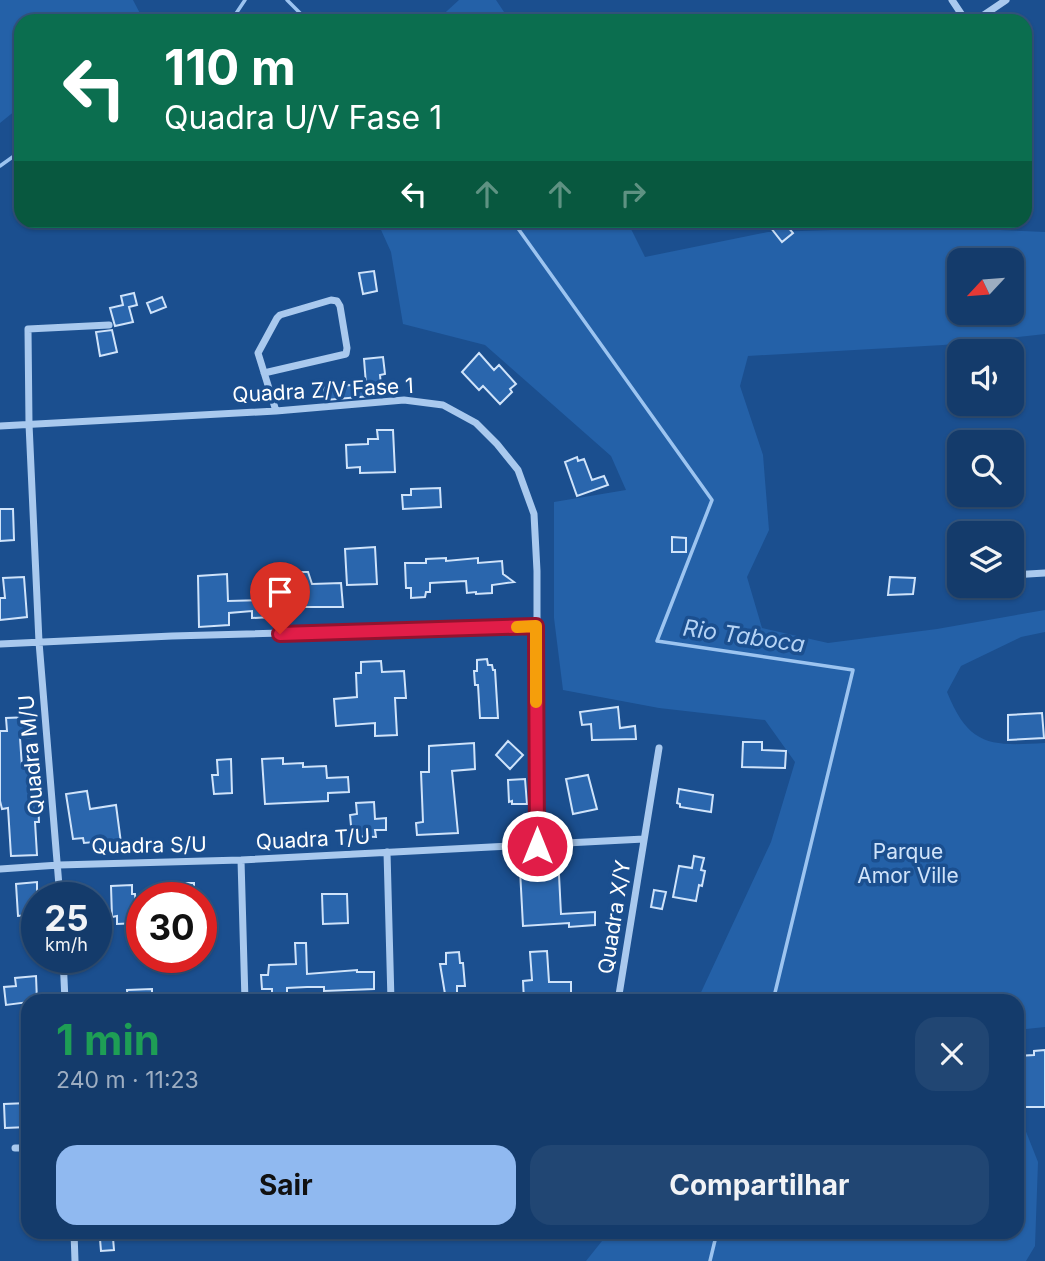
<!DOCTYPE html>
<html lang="pt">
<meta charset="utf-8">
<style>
:root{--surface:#143b6b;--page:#214673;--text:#f1f3f6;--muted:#9dadc1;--line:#33557e;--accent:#90b9f0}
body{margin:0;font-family:Inter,sans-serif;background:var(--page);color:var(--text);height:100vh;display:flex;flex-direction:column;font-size:26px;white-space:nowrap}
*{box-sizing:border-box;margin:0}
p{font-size:23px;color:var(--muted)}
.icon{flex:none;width:38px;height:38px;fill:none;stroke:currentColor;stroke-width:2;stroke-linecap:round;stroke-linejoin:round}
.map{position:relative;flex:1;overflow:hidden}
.panel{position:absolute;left:21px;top:994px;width:1003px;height:245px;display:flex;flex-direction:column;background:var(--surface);border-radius:21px;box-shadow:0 2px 5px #0004,0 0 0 2px var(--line)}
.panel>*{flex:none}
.guide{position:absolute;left:14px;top:14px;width:1018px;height:214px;border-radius:21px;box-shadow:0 2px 5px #0004,0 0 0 2px var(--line);background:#0b6e4f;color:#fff;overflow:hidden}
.needle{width:46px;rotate:244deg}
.controls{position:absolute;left:947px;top:248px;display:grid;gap:14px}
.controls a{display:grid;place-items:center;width:77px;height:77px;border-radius:14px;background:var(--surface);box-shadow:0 2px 5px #0004,0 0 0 2px var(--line);font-size:35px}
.speed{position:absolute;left:21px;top:882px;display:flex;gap:14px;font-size:35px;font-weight:700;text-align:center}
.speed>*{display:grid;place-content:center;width:91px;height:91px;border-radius:50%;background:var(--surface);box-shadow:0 2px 5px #0004,0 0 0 2px var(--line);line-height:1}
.speed small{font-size:18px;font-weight:400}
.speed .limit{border:10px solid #d22;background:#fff;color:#111}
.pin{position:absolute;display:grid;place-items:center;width:60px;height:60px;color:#fff;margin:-72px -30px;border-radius:50% 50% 50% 0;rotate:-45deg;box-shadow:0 0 7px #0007}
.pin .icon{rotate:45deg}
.me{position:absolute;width:77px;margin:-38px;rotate:0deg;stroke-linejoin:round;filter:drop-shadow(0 0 5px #0008)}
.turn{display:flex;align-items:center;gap:24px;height:147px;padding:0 35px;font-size:32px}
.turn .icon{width:91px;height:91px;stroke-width:2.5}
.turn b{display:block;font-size:49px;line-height:60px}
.lanes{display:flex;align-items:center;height:66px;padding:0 35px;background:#0003;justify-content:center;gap:35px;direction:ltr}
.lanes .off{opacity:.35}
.round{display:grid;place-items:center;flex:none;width:74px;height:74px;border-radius:21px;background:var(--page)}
.overview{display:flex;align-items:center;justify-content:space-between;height:119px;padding:0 35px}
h1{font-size:42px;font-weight:700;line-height:52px;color:#1e9e55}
.cta{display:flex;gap:14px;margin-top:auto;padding:14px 35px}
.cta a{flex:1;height:80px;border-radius:21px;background:var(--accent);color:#111;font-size:28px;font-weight:700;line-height:80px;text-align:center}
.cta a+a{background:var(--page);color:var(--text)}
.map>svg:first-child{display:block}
.green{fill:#2461a8;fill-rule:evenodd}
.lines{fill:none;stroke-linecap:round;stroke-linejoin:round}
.stream{stroke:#9cc4f0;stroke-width:3.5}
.building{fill:#2a66ad;stroke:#cfe3fa;stroke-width:2}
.minor{stroke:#a9c9ee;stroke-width:7}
.route-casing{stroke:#92132f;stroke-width:18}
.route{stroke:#e11d48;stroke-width:12}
.slow{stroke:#f59e0b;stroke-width:12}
.labels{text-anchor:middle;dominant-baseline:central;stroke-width:7;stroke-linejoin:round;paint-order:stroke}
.street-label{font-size:21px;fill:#fff;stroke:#1b4f8f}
.park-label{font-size:21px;fill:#cfe3fa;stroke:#1b4f8f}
.water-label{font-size:23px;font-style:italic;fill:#b5d3f5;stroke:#1b4f8f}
</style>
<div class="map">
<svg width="1045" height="1261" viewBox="0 0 1045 1261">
<rect width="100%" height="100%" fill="#1b4f8f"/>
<path class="green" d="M0,0H133L144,21H21V106L0,123Z
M459,0H496L510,21H436Z
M377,221H627L645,257L768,232L928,227L1045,232V334L943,345L748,356L740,386L763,455L769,530L747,577L762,628L828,643L937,629L1045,610V632L1021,637L961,666L947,692C969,747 991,746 1045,743V1027L1017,1030V1001H697L771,842L795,762L765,720L659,708L563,690L554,618V502L626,490L611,456L485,345L403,324L391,252ZM959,261H1012V313H959Z
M1017,1109L1038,1162L1035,1246L1026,1261H586L602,1241L605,1232H1017Z"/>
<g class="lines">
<path class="stream" d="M287,0L308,21
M231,21L245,0
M0,166L21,151
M512,220L712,500L657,641L853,670L773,1001
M710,1261L717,1232"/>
</g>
<path class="building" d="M779,220H782L793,233L782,242L771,228Z
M374,271L377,291L363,294L359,273Z
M134,293L137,305L129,307L133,322L115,326L110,308L123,305L121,296Z
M162,297L166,307L151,313L147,303Z
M112,330L117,352L100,356L96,332Z
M479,353L494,370L499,365L516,384L510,389L512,392L500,404L483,386L479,390L462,372Z
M383,357L385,374L380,375L382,395L326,400L324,387L366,384L364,359Z
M377,430H393L395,472L360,473V467L347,468L346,445L368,444V439H378Z
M577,457L578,461L584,459L592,480L604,476L608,485L577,496L565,462Z
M440,488L441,507L403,509L402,495H411V489Z
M0,509H13L14,540L0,541Z
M672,537L686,538V552H672Z
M375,547L377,584L347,585L345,549Z
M446,558V561L478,558V563L502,561L503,574L514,582L492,585V593L476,594V592L467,593L466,581L430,583V592H426L425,597L411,598V588H406L405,563H426V559Z
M292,572H308L312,584L341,583L343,607H292Z
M227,574L228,601L271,600L272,617L252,618V611L229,613V625L199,627L198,576Z
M24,577L27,617L0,620V598H5L3,578Z
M890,577L915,578L913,594L888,595Z
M487,659L488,665H492L493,670H495L498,718H480L478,685H475L474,671H477V660Z
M381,661L382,672L404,671L406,698H395L397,735L375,736V723L336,726L334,699L357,697L356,673H361V662Z
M618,707L620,728L635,726L636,739L592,740L591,724L582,725L580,712Z
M1042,713L1044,738L1008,740V715Z
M30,717L31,737L20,738L22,767H37L39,822H35L37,855L11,856L8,808L2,809L0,801V731H7L6,718Z
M508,741L523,755L510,769L496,755Z
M743,742H762V750L786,751L785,768L742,767Z
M474,743L475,769L452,771L458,833L417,835L416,823L423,822L421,772H429V746Z
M283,758V764L303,763V767L326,766L327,778L348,777L349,792L328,793V801L265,804L262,759Z
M231,759L232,793L214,794L212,775H218L217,760Z
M588,775L597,809L573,814L566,779Z
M525,779L527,804H512V801L509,802L508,780Z
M679,789L713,795L711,812L680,807V804L677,803Z
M87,791L90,809L116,805L121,843L104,846V841L84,843L83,838L73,839L66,794Z
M374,802L375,819L386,818V830H375L376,837L352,836L350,815L357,814L356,803Z
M694,856L704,858L701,870L705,871L702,886L699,885L696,901L673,897L679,866L692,868Z
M520,870L559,875L561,914L595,912V925L569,927V923L523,926Z
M37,882V914L18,916L16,884Z
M169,883H194V898H171Z
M132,885V894H135L137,923L117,924V916L112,917L111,886Z
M654,890L666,892L662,909L651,907Z
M322,894H347L348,923L323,924Z
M295,943H306L307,974L357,970V972H374V989L324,991V987H307L287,988V994H272V989H262L261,975H268L269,965L296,964Z
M547,951L549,982H571V1001H524L523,981L532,980L530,952Z
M459,952L460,963H463L465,986H457V1000H446L440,964H446V953Z
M36,976L37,1001L6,1005L4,987L16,986L15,978Z
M152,989V1001H128L127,990Z
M1045,1050V1107H1017V1056L1034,1055V1051Z
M28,1103V1127L5,1128L4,1104Z
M113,1238L114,1250L101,1251L100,1239Z"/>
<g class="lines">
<path class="minor" d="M952,0L966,21
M975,21L1006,0
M264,373L346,354L347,348L340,306L337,301L331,300L280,315L277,318L258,353L276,411
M0,426L276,411L404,400L443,405L476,423L497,444L518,470L534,514L537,571V846
M1012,575L1045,573
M958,577H959
M0,644L172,636L536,626
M387,852L391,1001
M241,860L245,1001
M0,869L59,865L241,860L644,839
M60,898L39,642L29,424L28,329L109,325
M63,957L65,1001
M618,1001L659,748
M15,1148H28
M74,1232L75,1261"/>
</g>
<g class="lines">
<defs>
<path id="route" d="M280,634L536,626L537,846"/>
</defs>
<use href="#route" class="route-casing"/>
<use href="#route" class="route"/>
<path class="slow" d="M517,627L536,626V702"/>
</g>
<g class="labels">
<g class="street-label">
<text transform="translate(323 390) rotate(-3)">Quadra Z/V Fase 1</text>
<text transform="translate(31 755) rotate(-95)">Quadra M/U</text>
<text transform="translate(313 839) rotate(-3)">Quadra T/U</text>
<text transform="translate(149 845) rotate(-1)">Quadra S/U</text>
<text transform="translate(614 917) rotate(-81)">Quadra X/Y</text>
</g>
<g class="park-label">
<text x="908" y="851">Parque<tspan x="908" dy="24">Amor Ville</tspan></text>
</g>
<g class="water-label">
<text transform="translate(744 636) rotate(8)">Rio Taboca</text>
</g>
</g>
</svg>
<div class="controls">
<a><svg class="needle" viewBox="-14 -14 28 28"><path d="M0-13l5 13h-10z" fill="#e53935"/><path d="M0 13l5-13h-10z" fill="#9dadc1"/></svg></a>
<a><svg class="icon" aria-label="sound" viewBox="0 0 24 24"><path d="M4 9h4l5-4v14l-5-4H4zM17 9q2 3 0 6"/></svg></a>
<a><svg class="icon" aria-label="search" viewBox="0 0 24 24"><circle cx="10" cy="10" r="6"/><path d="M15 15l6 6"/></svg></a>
<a><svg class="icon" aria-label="layers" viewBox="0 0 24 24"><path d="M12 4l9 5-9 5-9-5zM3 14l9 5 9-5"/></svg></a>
</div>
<div class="speed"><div>25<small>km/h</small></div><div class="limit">30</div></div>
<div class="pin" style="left:280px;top:634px;background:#d93025"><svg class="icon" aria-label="arrive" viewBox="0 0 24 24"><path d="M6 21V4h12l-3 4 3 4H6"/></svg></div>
<svg class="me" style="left:537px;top:846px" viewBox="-20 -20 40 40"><circle r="17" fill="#e11d48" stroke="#fff" stroke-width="3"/><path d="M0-11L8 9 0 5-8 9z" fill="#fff"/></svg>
<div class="guide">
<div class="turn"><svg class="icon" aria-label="left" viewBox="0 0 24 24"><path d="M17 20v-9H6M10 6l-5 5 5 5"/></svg><div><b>110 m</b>Quadra U/V Fase 1</div></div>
<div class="lanes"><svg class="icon" aria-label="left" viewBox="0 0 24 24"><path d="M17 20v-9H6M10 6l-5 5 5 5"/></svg><svg class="icon off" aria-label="ahead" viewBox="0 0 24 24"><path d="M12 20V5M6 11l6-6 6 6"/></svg><svg class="icon off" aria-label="ahead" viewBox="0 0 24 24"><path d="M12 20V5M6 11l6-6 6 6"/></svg><svg class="icon off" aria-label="right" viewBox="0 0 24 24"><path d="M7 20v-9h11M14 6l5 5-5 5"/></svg></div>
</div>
<section class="panel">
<div class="overview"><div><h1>1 min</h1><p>240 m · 11:23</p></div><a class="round"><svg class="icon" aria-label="close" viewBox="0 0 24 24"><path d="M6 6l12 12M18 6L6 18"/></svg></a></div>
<div class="cta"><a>Sair</a><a>Compartilhar</a></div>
</section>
</div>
